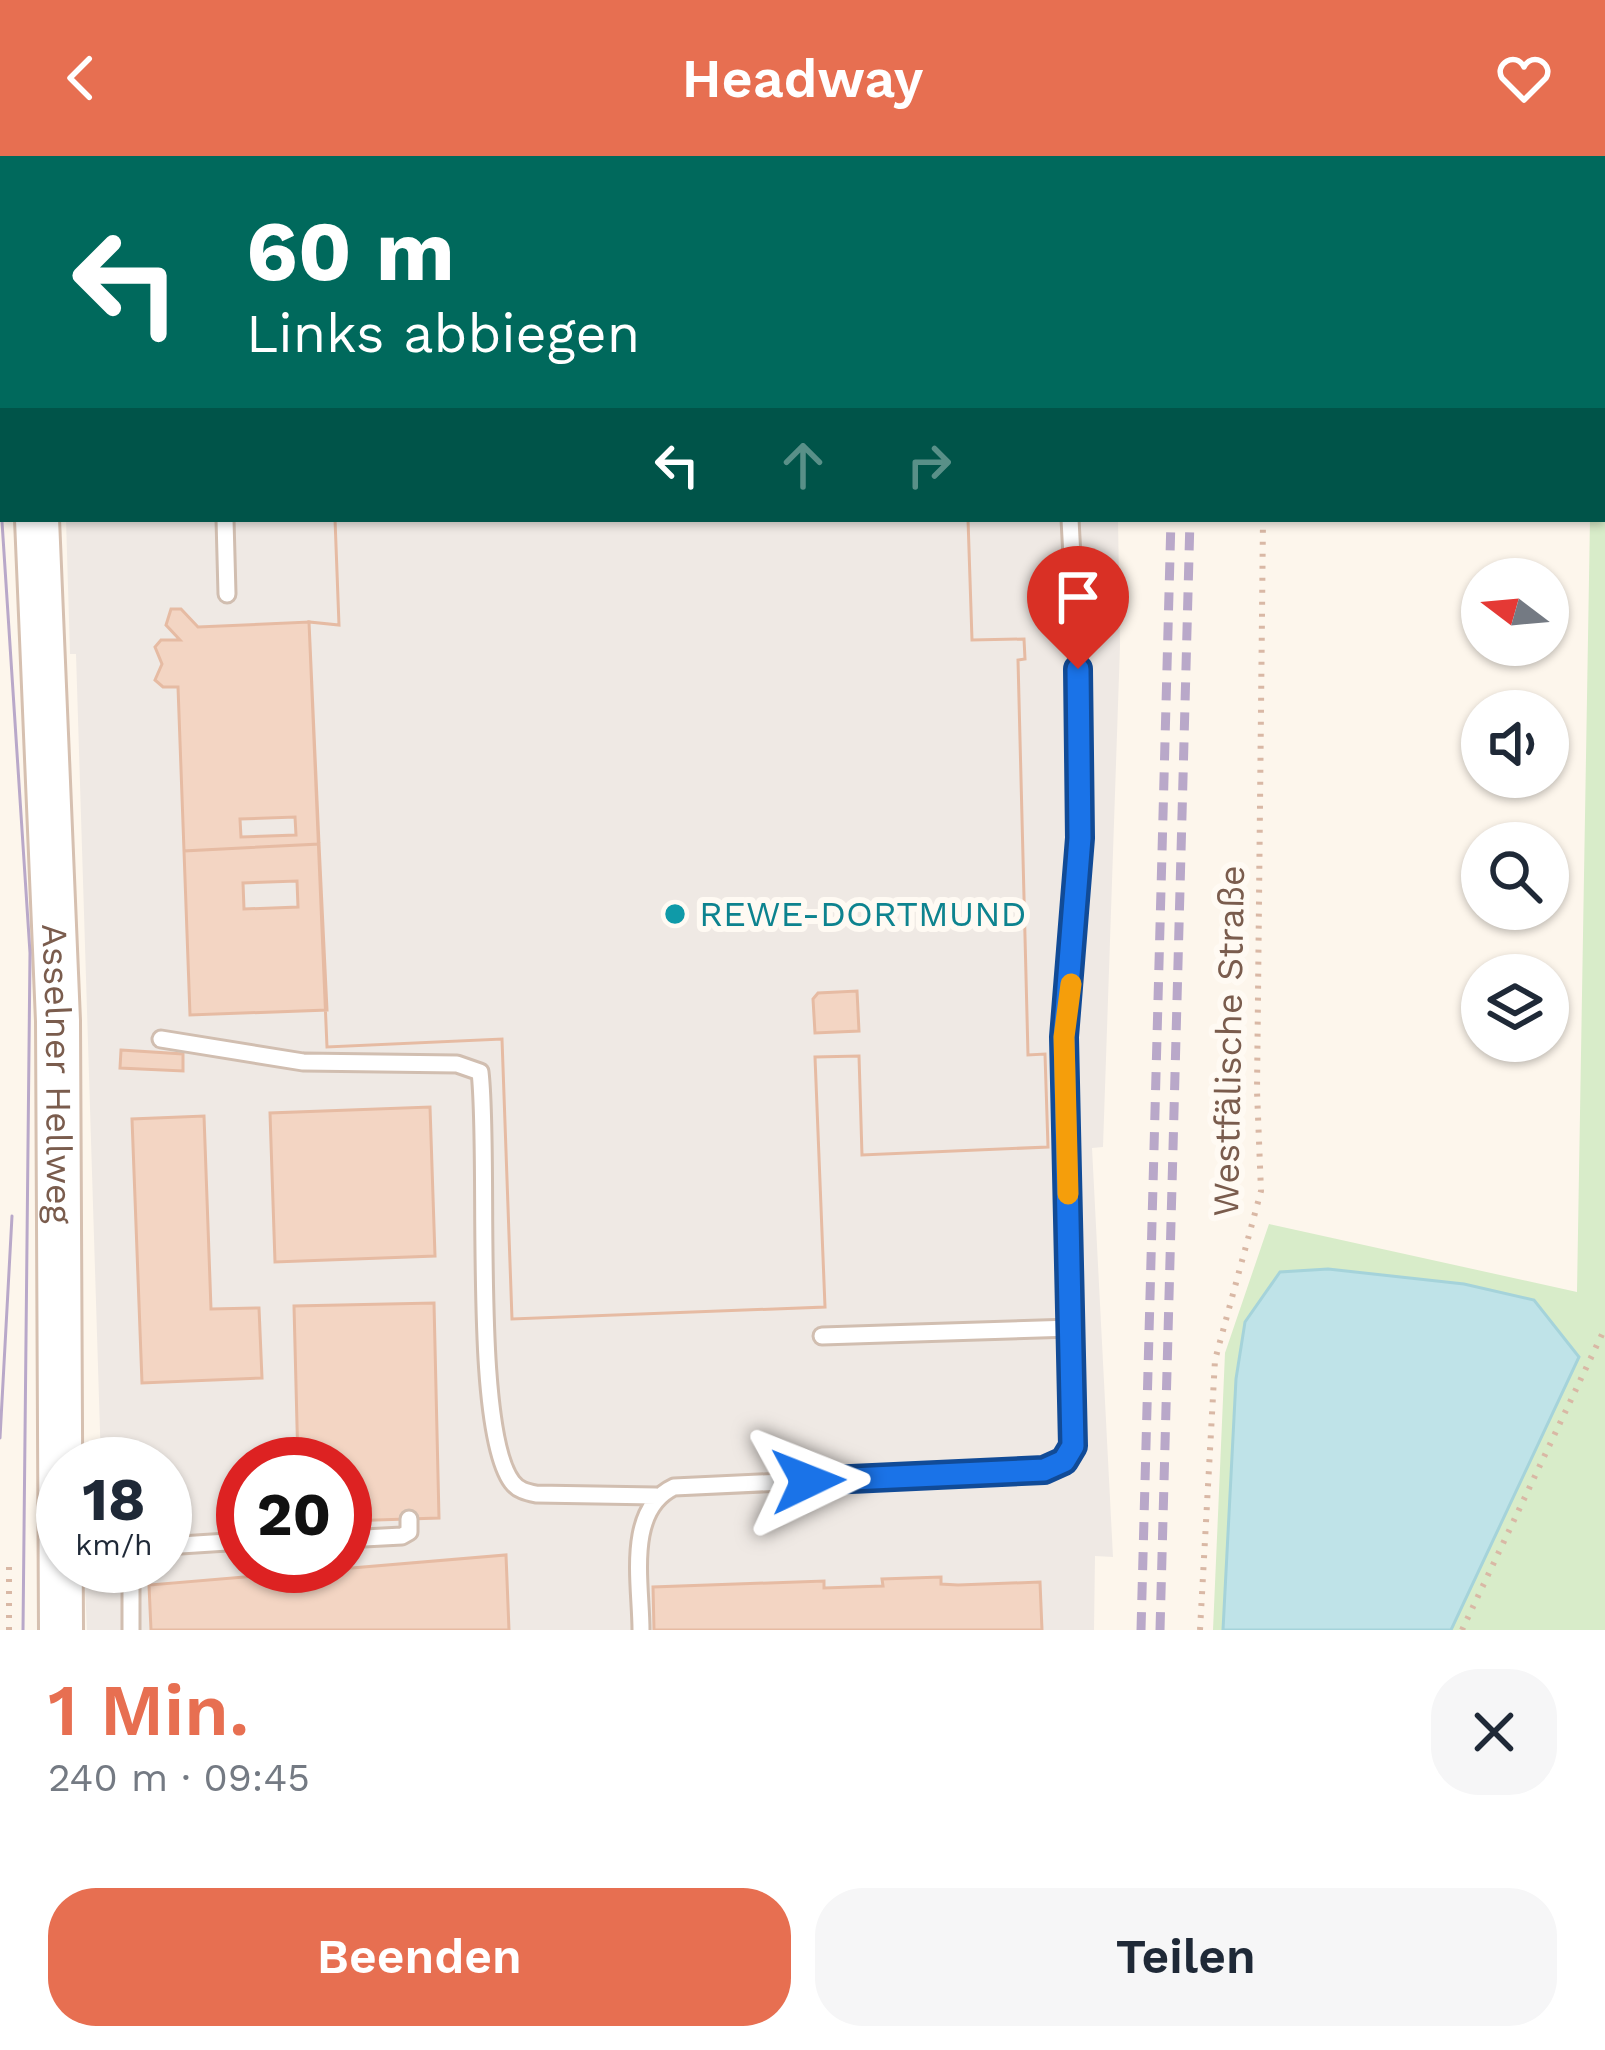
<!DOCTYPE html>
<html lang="de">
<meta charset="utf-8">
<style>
:root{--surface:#fff;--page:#f6f6f7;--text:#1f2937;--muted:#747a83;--accent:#e76f51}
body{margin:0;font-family:"Work Sans",sans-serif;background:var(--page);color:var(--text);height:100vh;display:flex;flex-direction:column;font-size:45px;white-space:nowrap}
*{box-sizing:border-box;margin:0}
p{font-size:39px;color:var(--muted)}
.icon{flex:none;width:66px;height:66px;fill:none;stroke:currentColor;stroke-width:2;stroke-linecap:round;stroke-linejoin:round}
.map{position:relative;height:1474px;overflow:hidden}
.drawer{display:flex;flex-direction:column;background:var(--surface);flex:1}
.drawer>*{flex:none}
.guide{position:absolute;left:0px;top:0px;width:1605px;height:366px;box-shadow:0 3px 9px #0004;background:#00695c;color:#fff;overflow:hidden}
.needle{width:78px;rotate:286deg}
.tools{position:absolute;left:1461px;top:402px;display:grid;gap:24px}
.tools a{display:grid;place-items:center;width:108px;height:108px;border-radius:50%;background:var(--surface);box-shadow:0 3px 9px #0004;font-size:60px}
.speed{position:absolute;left:36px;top:1281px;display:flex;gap:24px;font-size:60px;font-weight:700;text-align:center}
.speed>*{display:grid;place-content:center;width:156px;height:156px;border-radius:50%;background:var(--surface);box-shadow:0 3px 9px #0004;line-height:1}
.speed small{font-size:30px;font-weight:400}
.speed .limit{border:18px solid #d22;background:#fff;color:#111}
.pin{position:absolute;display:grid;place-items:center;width:102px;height:102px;color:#fff;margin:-123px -51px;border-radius:50% 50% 50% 0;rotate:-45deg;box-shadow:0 0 12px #0007}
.pin .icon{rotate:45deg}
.me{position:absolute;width:132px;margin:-66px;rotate:88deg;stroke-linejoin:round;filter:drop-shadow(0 0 9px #0008)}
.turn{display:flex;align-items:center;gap:42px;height:252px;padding:0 48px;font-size:54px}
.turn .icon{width:156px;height:156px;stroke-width:2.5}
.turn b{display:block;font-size:84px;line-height:102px}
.lanes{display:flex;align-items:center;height:114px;padding:0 48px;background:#0003;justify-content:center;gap:60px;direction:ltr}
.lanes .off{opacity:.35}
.round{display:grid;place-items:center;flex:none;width:126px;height:126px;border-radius:48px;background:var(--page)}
.overview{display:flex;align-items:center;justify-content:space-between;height:204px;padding:0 48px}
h1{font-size:72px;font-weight:600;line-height:90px;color:var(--accent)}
.primary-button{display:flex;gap:24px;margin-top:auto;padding:24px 48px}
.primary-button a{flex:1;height:138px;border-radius:48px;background:var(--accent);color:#fff;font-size:48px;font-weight:600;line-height:138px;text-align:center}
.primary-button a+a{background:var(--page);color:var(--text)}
header{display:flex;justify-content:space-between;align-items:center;height:156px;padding:0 48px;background:var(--accent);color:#fff;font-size:54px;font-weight:600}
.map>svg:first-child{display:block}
.industrial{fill:#efe9e4;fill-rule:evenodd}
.green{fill:#d8ecc9}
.water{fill:#bfe3e8;stroke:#a5d3da;stroke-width:3}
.building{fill:#f3d5c3;stroke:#e6bba3;stroke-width:3;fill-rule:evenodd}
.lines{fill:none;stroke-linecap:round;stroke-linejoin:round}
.lane-casing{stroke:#d1beb0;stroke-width:21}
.secondary-casing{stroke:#d6c0b0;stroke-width:48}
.path{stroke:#d9b8a5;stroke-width:6;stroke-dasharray:3 9;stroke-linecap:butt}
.lane{stroke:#fff;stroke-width:15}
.secondary{stroke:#fff;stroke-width:42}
.tram{stroke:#b9a8c9;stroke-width:3}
.rail{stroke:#b9a8c9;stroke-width:9;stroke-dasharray:18 12;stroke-linecap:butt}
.route-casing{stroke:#114b97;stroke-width:30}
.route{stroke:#1a73e8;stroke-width:21}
.slow{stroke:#f59e0b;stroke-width:21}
.culture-dot{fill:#0f9aa8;stroke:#fffaf3;stroke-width:4.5}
.labels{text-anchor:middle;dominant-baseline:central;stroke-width:12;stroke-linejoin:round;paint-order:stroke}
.culture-label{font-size:36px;fill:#0d838f;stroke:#fffaf3;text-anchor:start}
.street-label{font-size:36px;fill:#7a5c4d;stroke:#fffaf3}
</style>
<header><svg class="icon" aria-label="back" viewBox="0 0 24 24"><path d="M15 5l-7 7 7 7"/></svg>Headway<svg class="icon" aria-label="heart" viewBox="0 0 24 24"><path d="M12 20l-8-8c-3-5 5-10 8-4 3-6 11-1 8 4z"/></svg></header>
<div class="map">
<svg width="1605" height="1474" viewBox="0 0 1605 1474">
<rect width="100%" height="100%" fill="#fdf6ec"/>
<path class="industrial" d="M53,0H1129L53,3Z
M66,363H1118L1120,490L1103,991L1092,992L1113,1401L1095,1400L1094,1474H87L84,1410H165V1308H101L76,498H70ZM243,1308H345V1410H243Z"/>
<path class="green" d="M1591,0H1605V1474H1213L1225,1197L1269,1068L1577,1136L1590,363H1602V3Z"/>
<path class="water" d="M1328,1113L1464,1128L1534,1144L1579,1201L1451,1474H1223L1236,1223L1245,1166L1280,1116Z"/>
<path class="building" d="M323,0H952V3H324Z
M323,0H952V3H324Z
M335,363H968L972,484L1024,483L1025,503L1018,504L1028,899L1045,898L1048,991L862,999L859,900L815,901L825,1151L512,1163L502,883L327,891L309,466L339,469ZM857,835L859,875L815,877L813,843L818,837Z
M335,363H968L972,484L1024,483L1025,503L1018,504L1028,899L1045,898L1048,991L862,999L859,900L815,901L825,1151L512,1163L502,883L327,891L309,466L339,469Z
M171,453H181L198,471L309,466L319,688L184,695L178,531H163L155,524L162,508L155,491L161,484H180L166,469ZM295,661L296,679L241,681L240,663Z
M319,688L327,854L190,859L184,695ZM297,725L298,751L244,753L243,727Z
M121,894L183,898V915L120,912Z
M430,951L435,1100L275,1106L270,957Z
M204,960L211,1153L259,1152L262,1222L142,1227L132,963Z
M434,1147L439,1362L345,1365V1308H298L294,1150Z
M506,1399L509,1474H151L149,1429Z
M941,1421V1428L958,1429L1040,1426L1042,1474H654L653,1431L824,1425V1432L883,1430L882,1423Z"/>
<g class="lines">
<defs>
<path id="lane" d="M213,0V3
M1057,0L1058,3
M225,363L227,438
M161,883L303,906L457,908L480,916C490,999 471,1271 512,1326C518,1334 526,1336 536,1338L656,1340
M822,1180L1072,1172
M345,1383L402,1380L409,1376V1363
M165,1390L243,1385
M131,1474V1410
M641,1474C641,1428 625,1354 674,1331L1044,1314L1063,1305L1073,1290L1064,881L1074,805L1080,554L1070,363"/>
<g id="secondary">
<path d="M12,0V3"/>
<path id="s1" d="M37,363L58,865L61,1474"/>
</g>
</defs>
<use href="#lane" class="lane-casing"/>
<use href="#secondary" class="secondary-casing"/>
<path class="path" d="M1268,3V0
M9,1474V1410
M1200,1474L1215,1204L1261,1035L1257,935L1263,363
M1462,1474L1605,1172"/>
<use href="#lane" class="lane"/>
<use href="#secondary" class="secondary"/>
<path class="tram" d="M0,335L30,797L23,1474
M0,1282L12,1060"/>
<path class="rail" d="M1181,3V0
M1200,3V0
M1141,1474L1171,363
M1160,1474L1190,363"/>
</g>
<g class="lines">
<defs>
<path id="route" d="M808,1325L1044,1314L1064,1305L1073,1290L1064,881L1080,682L1078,513"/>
</defs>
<use href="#route" class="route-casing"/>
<use href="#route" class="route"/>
<path class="slow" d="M1068,1038L1064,881L1071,828"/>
</g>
<circle class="culture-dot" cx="675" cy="758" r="12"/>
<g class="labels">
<g class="culture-label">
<text x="699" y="758">REWE-DORTMUND</text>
</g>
<g class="street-label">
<text transform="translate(1229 885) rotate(-89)">Westfälische Straße</text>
<text stroke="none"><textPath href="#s1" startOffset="555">Asselner Hellweg</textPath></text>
</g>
</g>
</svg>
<div class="tools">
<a><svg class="needle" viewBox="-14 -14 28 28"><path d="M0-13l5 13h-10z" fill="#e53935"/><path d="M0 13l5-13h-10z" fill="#747a83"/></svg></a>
<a><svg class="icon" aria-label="sound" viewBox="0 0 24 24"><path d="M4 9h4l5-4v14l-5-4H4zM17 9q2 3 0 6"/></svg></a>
<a><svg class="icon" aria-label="search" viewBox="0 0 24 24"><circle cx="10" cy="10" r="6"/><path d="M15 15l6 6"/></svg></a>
<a><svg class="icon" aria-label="layers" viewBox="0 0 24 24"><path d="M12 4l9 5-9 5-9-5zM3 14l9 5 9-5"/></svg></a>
</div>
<div class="speed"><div>18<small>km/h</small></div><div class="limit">20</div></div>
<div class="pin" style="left:1078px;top:513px;background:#d93025"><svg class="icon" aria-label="arrive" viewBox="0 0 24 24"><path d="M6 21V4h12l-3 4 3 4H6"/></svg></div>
<svg class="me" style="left:808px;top:1325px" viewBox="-20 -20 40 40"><path d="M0-17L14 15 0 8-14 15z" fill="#1a73e8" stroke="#fff" stroke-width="4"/></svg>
<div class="guide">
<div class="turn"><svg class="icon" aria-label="left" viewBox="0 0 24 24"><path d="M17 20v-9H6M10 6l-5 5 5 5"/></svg><div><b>60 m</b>Links abbiegen</div></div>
<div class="lanes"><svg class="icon" aria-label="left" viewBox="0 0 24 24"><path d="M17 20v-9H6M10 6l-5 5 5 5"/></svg><svg class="icon off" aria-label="ahead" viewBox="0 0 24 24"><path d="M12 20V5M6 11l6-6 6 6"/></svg><svg class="icon off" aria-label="right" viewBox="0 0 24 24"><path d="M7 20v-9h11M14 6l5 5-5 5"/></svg></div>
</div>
</div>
<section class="drawer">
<div class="overview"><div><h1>1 Min.</h1><p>240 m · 09:45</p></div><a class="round"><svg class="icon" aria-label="close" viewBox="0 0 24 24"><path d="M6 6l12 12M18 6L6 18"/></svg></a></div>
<div class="primary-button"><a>Beenden</a><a>Teilen</a></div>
</section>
